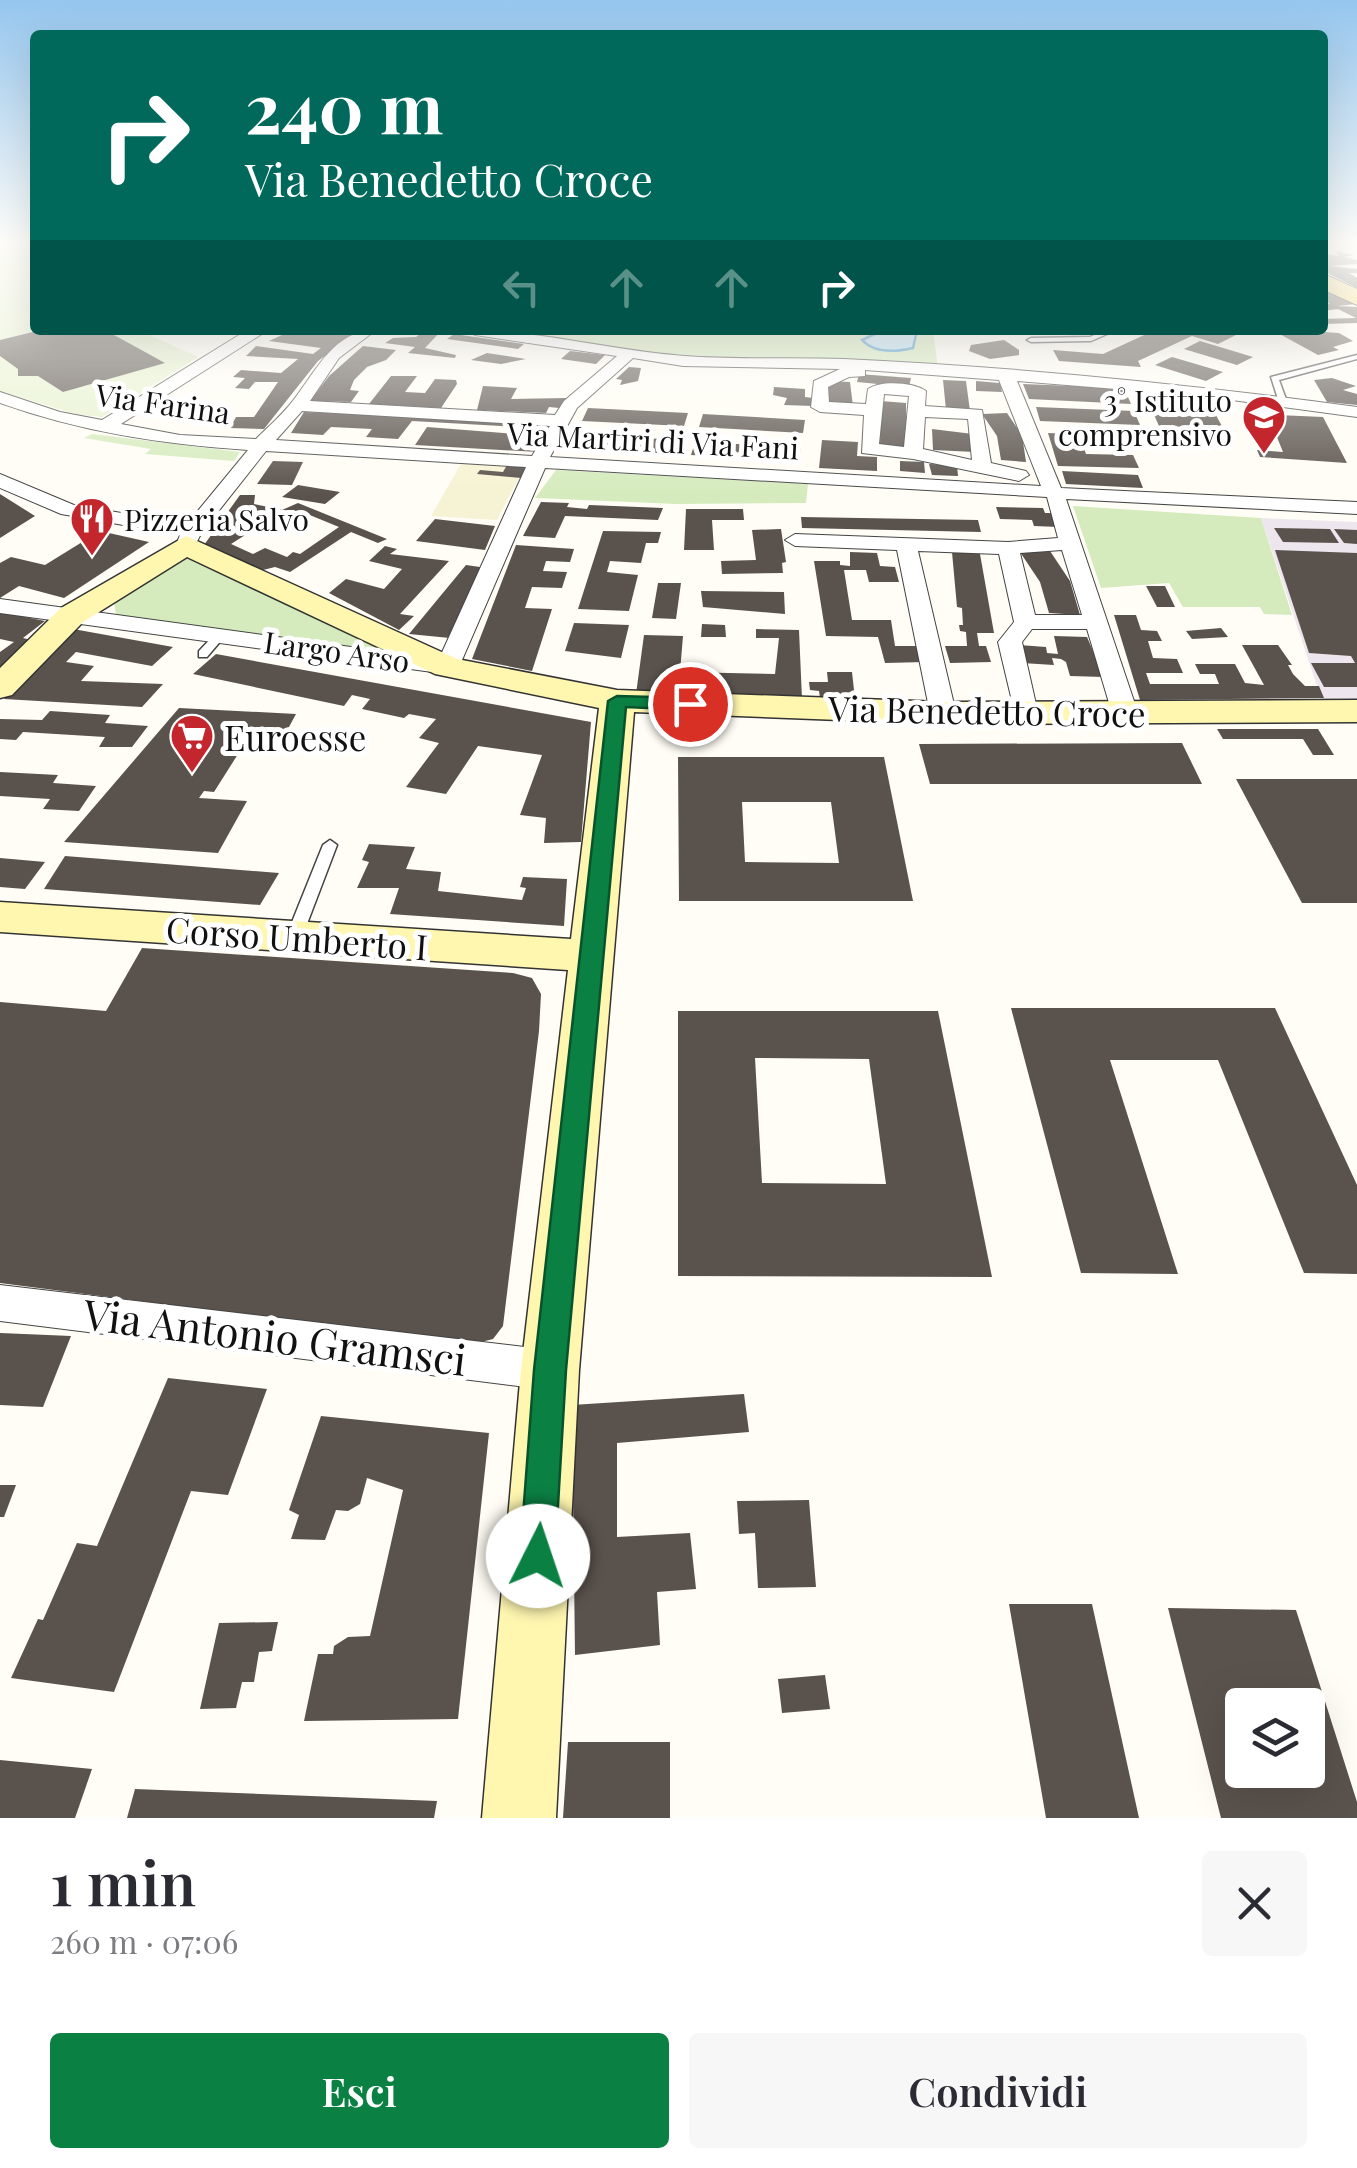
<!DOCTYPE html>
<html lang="it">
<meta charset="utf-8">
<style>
:root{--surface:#fff;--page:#f7f7f7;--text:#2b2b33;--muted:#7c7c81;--accent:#0b8043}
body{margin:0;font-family:"Playfair Display",serif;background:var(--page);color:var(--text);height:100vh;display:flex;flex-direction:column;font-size:38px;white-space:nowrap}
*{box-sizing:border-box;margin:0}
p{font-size:32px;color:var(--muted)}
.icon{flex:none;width:55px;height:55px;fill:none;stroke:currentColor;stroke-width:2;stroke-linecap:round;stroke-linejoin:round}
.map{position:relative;height:1818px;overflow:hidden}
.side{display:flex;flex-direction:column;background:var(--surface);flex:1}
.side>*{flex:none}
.banner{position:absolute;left:30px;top:30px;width:1298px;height:305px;border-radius:10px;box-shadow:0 10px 40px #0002;background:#00695c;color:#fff;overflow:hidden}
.controls{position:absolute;left:1225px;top:1688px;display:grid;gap:20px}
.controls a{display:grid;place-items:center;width:100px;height:100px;border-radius:10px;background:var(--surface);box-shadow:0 10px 40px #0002;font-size:50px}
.pin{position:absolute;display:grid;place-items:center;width:85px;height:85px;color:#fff;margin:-42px;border:5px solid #fff;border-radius:50%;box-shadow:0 2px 10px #0007}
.me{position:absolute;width:110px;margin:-55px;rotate:4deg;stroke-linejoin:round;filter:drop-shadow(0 0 8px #0008)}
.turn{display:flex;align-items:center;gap:35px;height:210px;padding:0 50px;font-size:45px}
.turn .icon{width:130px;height:130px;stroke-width:2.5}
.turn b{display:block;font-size:70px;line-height:85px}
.lanes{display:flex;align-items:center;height:95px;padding:0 50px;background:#0003;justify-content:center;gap:50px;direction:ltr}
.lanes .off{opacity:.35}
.round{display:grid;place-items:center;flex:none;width:105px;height:105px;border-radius:10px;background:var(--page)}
.summary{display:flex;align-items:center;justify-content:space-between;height:170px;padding:0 50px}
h1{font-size:60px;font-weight:600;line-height:75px}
.primary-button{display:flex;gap:20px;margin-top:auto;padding:20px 50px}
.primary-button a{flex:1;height:115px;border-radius:10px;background:var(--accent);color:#fff;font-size:40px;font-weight:600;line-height:115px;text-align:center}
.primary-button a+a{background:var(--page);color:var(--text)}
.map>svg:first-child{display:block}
.industrial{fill:#eee6ef}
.farmland{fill:#f6f3d4}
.green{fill:#d5ebbd}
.pitch{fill:#e6f2cf}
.water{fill:#b9e0f7;stroke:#3f96cf;stroke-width:2.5}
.building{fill:#5a524d;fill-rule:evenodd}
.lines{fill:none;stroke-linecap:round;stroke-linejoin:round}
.service-casing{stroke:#444;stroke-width:3}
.minor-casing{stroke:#444;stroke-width:2}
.secondary-casing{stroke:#333;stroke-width:3}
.primary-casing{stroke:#222;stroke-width:2}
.service{fill:#fff;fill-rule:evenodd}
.minor{fill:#fff;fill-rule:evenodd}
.secondary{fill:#fff6b0;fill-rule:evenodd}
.primary{fill:#f9d66b;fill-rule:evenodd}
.route{fill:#0b8043;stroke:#07532c;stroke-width:2.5}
.labels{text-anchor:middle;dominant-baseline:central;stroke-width:10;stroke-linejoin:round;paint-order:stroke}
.far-poi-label{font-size:30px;fill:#111;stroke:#fff;text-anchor:end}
.far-street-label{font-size:30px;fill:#111;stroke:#fff}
.street-label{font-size:35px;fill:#111;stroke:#fff}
.poi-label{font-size:35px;fill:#111;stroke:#fff;text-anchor:start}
.near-street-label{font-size:42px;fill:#111;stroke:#fff}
</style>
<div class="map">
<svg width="1357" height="1818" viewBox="0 0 1357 1818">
<rect width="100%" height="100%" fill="#fffdf5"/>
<path class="industrial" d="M1261,518L1357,522V701H1322Z"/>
<path class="farmland" d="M462,462L525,466L497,520L431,516Z"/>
<path class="green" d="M488,330H933L938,368L706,361Z
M92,434L240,452L234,461L145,454L151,449L84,438Z
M556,470L808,484L806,503L676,504L535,498Z
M1073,506L1261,518L1292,615L1264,614L1260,607H1183L1169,583L1101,588Z
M190,556L388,650L381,657L116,614L114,603L180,558Z"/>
<path class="pitch" d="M0,242H35V330H139L198,357L102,417L75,414L0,391Z"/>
<path class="water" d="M883,330H917L913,348C896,352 875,354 862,340Z"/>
<path class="building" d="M1334,251L1355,255L1344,257L1357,260V264L1329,266L1357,269V273H1349L1357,278V288L1322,270V254L1340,256Z
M1322,287L1356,304L1337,306L1357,307V323L1322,324V319L1356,318L1338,309L1322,311V304H1330L1322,299Z
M41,330H105L165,363L63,392L38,376H18V369L0,356V340Z
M267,330L306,334L313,330H360L318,361L264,429L230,428L236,417H254L278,382H255L249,389L235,388L245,378L233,377L241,370L281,373L298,359L246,356L256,346L313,354L321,348L269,341L282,335Z
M426,330H442L425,348L456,355L455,358L408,353L415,347L385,343L393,338L416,337Z
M1155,330H1219L1236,335L1218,344L1192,336L1138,361L1141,367L1059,361L1053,350L1103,354Z
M1293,330L1339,333L1353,341L1333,347L1339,350L1318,355L1276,332Z
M454,334L524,344L518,349L447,339Z
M1004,340L1019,350V355L990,359L969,351L971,345Z
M1200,341L1253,357L1237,365L1184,349Z
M363,346L396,350L386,360L367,367L354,380L350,390L359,391L351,402L310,401L329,376Z
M570,351L605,355L596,364L561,359Z
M487,353L526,359L501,364L471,360Z
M1172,357L1223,372L1206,381L1155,365Z
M629,367L641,368L638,381L620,385L622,380L616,379Z
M859,374L911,378L909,387L857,382Z
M391,376H417L405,392L425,393L435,379L456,380L457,384L441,408L369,404Z
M1332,378L1356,386L1343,390L1357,394V405L1327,402L1314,380Z
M943,380L966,381L970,411L946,410Z
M826,381L850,382L853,406L827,405Z
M976,381L1000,383L1002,392L976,391Z
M1023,384L1124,388L1131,404L1029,399Z
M483,386L517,388L511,399L567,398L559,408L549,407L546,413L477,410Z
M774,387L805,389V397L813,398V406L784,405L787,398L773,395Z
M1143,390L1212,396L1219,408H1212L1223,428L1159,426ZM1173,407L1202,408L1206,416L1177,414Z
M881,401L906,403V447L880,446Z
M1036,407L1134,411L1140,425L1040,421Z
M588,408L688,413L684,426L582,421Z
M304,412L532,422L552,427L549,433L534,432L537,428L412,421L398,439L366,437L372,429L331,427L323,435L291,433Z
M1007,413L1022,435L1026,462L1001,460L997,436L982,414Z
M703,414L805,420L803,433L699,427Z
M1278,415L1323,417L1347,463L1260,457L1257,450L1283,452L1272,425L1283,426Z
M427,427L517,434L515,438L543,440L538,452L415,445Z
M932,429L973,434L975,452L933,450Z
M1048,433L1126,436L1132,448L1083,446L1086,454L1133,455L1139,468L1058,466Z
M575,434L679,440L675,454L569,448Z
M822,440L858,442L857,456L877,457V471L819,468Z
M695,442L801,447L799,461L691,455Z
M273,461L303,462L292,485L257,484Z
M900,461L924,462L925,473L900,471Z
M929,464L957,465L958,476L932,475Z
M507,465L528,466L521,478L477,474L480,470L503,472Z
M1062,471L1138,475L1143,488L1066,484Z
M298,485L340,492L325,504L282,497Z
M0,494L35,516L0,538Z
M240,495H255L254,504L282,510L298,503L387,539L378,543L351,532L290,572L275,567L263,570L204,545ZM300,511L339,527L300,554L293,552L287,557L265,548L253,554L231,544L261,525L273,528Z
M541,502L569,503L567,507L587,509L589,505L663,508L658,520L565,516L555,538L523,536Z
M996,507L1043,508L1045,513H1053L1059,527L1034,526L1032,520L1000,519Z
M686,509H743L744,520H712L714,550H684Z
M801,517L978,520L981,532L802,528Z
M435,519L495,526L485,550L416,541Z
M1274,528L1330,529L1339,543L1283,542Z
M781,529L786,562L782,563L783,573L722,574L721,561L756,560L752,530Z
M1334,529L1357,530V544L1344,543Z
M100,531L149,542L64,598L19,586L0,598V563L11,557L45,565Z
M603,531L661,532L658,543H646L641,563L610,561L607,572L638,575L629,611L578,609Z
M516,545L574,549L570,562L546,561L543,571L567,572L562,588L532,587L525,608L552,609L532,671L472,659Z
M385,546L397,549L390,554L449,561L400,614L414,616L399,630L329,593L346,579L384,589L402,569L369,561Z
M1275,550L1357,553V687H1324L1311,663H1355L1351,656L1309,653Z
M1050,551L1070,581L1080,615L1049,613L1040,582L1020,552Z
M850,552L877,553L880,566L895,567L899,582H869L866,570H844L852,620H891L895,646H920L925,662L885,663L878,637L826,636L814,561H840V565L850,566Z
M952,552L980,554L994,633H977L979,646H986L991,662L950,663L945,646H967L966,632L960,631L959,625H963L962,608L957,607Z
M466,565L480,567V570L450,638L409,634Z
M658,583H681L676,619L652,618Z
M1146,586H1165L1175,607H1157Z
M701,591L784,592L785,614L703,607Z
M0,612L45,621L23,638L31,640L0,670V652L14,642L0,639Z
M1114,615H1136L1141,630L1157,631L1162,641H1148L1153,658L1177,659L1183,673H1146L1150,684H1219L1215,674H1200L1195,664H1235L1245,683L1264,685L1242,645H1278L1292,665H1288L1293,674L1305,686H1319L1324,698L1140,700Z
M574,623L629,625L621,658L565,651Z
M702,624L725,625L726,637H701Z
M1221,628L1228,637L1192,639L1186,631Z
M73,629L173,647L152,666L76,652L66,662L94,666L81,681L163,684L142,707L4,699Z
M756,629L799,630L802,699L636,694L644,635L683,636L680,672L775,674L779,638H756Z
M1054,636L1087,637L1104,677L1070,676L1066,662L1061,659L1052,658L1054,665L1022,663L1019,645L1046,647L1047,653L1058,654Z
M216,654L591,722L581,842L544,843L546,818L520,815L542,755L478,746L446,794L406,787L439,743L419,738L436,719L409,714L404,718L362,709L370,699L352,695L344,706L193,674Z
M827,672H852L855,699L820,698L819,691L810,690L809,682H828Z
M179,708L296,714L283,738L239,736L232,742L245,743L214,792L204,791L199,798L247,801L218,853L64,842Z
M50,711L110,715L105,723L148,726L132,747H99L105,737L23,732L16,740L0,739V719L42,720Z
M1217,729H1318L1334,755H1313L1303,739H1223Z
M1182,743L1202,784H930L919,744Z
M678,757H884L913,901H679ZM742,802H831L839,863L745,862Z
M0,772L58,775L53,783L96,786L79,811L43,809L50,799L0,796Z
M1236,779H1357V903H1302Z
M369,844L415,847L406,869L441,872L438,891L522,900L526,888L520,887L523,877L567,879L564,926L390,914L399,888H357L369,862L362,860Z
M65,856L279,873L260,905L44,889Z
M0,858L45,862L25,889L0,887Z
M142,948L513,973L532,978L541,994L539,1031L503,1326L493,1339L473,1344L0,1283V1002L106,1011Z
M1011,1008H1275L1357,1185V1274L1304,1273L1218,1060H1110L1178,1274L1081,1273Z
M678,1011H938L992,1277L678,1276ZM755,1058L869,1059L886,1184L762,1183Z
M0,1333L71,1336L43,1407L0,1405Z
M168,1378L267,1389L228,1495L191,1491L114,1692L11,1678L38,1619L43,1620L77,1543L97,1546Z
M744,1394L749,1432L617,1443V1537L690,1533L696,1589L657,1592L660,1645L575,1655L572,1405Z
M321,1416L489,1433L458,1719L304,1721L318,1654H333L334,1646L348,1637L370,1636L403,1490L367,1478L360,1504L348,1511L336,1510L325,1540L291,1539L299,1515L289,1510Z
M0,1485H16L4,1517H0Z
M809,1500L816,1587L758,1588L755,1533L739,1534L737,1501Z
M1009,1604H1092L1139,1818H1046Z
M1168,1608L1296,1610L1357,1802V1818H1221ZM1242,1705H1308V1770H1242Z
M278,1622L272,1651L259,1652L254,1682H242L236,1708L200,1709L219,1623Z
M825,1675L830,1709L782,1713L778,1679Z
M568,1742H670V1818H563Z
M0,1760L92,1769L75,1818H0Z
M135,1789L437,1801L434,1818H127Z"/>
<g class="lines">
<defs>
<path id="service" d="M1105,330H1116L1091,341L1031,342L1027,340L1031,338L1090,337Z
M1357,355V359L1279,380L1287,402L1283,405L1279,402L1271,377Z
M220,632L224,633V637L207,657H199V651L216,633Z
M330,840L337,845L302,937L299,941H289L286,937L323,845Z"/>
<path id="minor" d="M247,330H268L121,424L180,435L256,439C269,426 284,413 295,398C317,369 335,330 376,330L339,358L310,401L555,415L564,401L617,356L475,335L467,330C541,330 612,351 685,356C738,360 791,357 844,359C1016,367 1187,384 1357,407V417L1203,396L1017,381L1061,488L1357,502V514L1066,499L1138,713L1125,721L1112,713L1087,629H1032L1022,642L1038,713L1034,718H1016L998,642L1014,622L999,554L918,551L956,713L943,721L930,713L897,550L795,546L785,540L795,534L1008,542L1058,538L1047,497L545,468L459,667L447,674L0,613V599L439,659L526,467L266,451L202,532L193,549L186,551L176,545L180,535L61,514L0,488V474L74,505L187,524L248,450C161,444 81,432 0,403V392L60,412L102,420ZM633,358L683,366L840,369L814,381L811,407L820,412L864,415L862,453L913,459L1019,481L1029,475L1026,471L991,463L982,410L925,406L926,391C914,382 880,380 868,389L866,404L829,402L828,387L849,377L865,376V370L999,380L1041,486L550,457L577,408ZM884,394L909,396L904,447L879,444ZM302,411L550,426L532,456L276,440ZM925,417L968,419L972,460L923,449ZM1062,550L1082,615H1035L1020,553Z
M0,1285L550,1350L565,1356L571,1370L565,1384L550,1390L0,1321Z"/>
<path id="secondary" d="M186,536L457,659L617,690L943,702L1357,700V722L943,724L634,712L579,1370L556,1818H482L521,1370L568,970L0,932V902L571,939L599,708L435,674L187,557L83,622L12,695L0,698V668L61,608Z"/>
<path id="primary" d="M1322,273L1357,289V305L1322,289Z"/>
</defs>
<use href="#service" class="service-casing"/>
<use href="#minor" class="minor-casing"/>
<use href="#secondary" class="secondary-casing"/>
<use href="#primary" class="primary-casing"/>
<use href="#service" class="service"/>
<use href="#minor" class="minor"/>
<use href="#secondary" class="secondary"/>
<use href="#primary" class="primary"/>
</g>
<linearGradient id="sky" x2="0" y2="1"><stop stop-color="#95c6ee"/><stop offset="0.49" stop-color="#fffefa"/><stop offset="1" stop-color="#fffefa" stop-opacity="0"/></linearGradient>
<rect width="1357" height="496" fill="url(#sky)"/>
<path class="route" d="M617,696L690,698L699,704L690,710L626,707L566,1370L555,1556L550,1569L538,1574L525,1569L520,1556L534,1370L608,701Z"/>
<defs>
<symbol id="school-pin" viewBox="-11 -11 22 30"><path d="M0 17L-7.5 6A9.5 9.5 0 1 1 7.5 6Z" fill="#c4262e" stroke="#fff"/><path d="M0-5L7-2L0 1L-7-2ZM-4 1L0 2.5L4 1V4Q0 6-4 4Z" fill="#fff"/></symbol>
<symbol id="restaurant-pin" viewBox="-11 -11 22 30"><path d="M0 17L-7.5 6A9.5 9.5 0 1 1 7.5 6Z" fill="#c4262e" stroke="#fff"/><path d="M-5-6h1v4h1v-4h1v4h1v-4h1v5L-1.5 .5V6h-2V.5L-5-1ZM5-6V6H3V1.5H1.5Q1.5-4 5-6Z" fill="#fff"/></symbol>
<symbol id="supermarket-pin" viewBox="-11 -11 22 30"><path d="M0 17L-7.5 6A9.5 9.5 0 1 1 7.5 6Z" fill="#c4262e" stroke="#fff"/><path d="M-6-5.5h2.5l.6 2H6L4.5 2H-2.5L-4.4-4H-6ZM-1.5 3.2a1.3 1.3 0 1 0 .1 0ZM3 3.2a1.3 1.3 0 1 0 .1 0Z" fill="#fff"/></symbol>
</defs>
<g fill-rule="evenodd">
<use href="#school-pin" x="1239" y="392" width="50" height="68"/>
<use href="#restaurant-pin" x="67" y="494" width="50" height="68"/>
<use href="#supermarket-pin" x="167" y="711" width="50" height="68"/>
</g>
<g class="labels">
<g class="far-poi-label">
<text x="1232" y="400">3° Istituto<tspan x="1232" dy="34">comprensivo</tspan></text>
<text x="124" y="519" text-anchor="start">Pizzeria Salvo</text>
</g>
<g class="far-street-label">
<text transform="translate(163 403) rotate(8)">Via Farina</text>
<text transform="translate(653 440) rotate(3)">Via Martiri di Via Fani</text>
<text transform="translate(337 651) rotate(8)">Largo Arso</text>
</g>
<g class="street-label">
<text transform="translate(987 710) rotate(1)">Via Benedetto Croce</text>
<text transform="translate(297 937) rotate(4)">Corso Umberto I</text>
</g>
<g class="poi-label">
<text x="224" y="736">Euroesse</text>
</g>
<g class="near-street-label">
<text transform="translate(275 1336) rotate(7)">Via Antonio Gramsci</text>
</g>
</g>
</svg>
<div class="controls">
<a><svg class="icon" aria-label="layers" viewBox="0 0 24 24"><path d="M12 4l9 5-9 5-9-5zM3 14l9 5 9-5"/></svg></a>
</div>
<div class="pin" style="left:690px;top:704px;background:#d93025"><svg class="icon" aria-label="arrive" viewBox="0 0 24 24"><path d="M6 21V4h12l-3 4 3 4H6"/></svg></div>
<svg class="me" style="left:538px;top:1556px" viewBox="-20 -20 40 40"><circle r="19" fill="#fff"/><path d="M0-13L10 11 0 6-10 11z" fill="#0b8043"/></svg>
<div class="banner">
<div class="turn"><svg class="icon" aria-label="right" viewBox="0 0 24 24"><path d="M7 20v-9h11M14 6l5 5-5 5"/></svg><div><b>240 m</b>Via Benedetto Croce</div></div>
<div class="lanes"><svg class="icon off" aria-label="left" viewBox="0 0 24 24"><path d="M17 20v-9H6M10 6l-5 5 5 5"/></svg><svg class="icon off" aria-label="ahead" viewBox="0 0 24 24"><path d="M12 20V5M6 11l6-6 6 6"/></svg><svg class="icon off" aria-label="ahead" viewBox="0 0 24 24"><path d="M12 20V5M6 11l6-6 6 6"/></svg><svg class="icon" aria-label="right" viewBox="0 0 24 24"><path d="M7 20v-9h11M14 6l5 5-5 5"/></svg></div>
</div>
</div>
<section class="side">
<div class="summary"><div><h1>1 min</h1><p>260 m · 07:06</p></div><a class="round"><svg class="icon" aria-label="close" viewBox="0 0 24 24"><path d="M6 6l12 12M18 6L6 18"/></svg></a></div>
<div class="primary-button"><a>Esci</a><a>Condividi</a></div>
</section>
